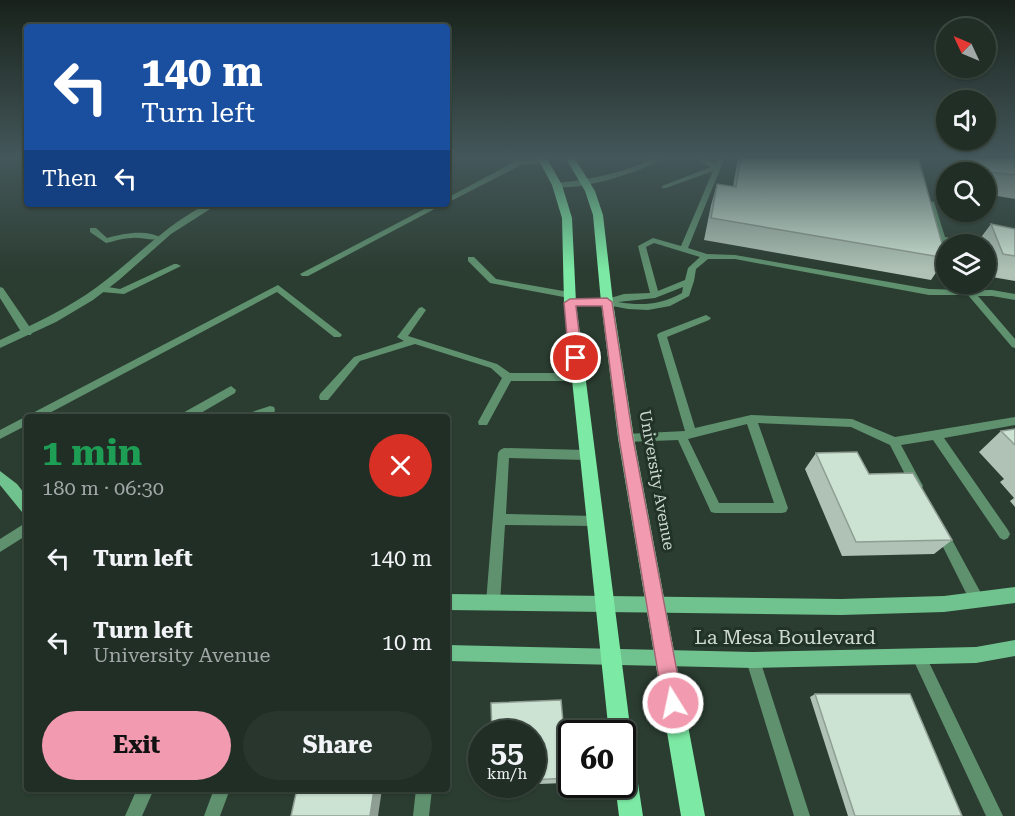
<!DOCTYPE html>
<meta charset="utf-8">
<style>
:root{--surface:#202e25;--page:#28362d;--text:#f1f3f6;--muted:#a2a8a7;--line:#3d4a42;--accent:#f29aaf}
body{margin:0;font-family:"Roboto Serif",serif;background:var(--page);color:var(--text);height:100vh;display:flex;flex-direction:column;font-size:22px;white-space:nowrap}
*{box-sizing:border-box;margin:0}
p{font-size:20px;color:var(--muted)}
.icon{flex:none;width:33px;height:33px;fill:none;stroke:currentColor;stroke-width:2;stroke-linecap:round;stroke-linejoin:round}
.map{position:relative;flex:1;overflow:hidden}
.details{position:absolute;left:24px;top:414px;width:426px;height:378px;display:flex;flex-direction:column;background:var(--surface);border-radius:6px;box-shadow:0 2px 4px #0004,0 0 0 2px var(--line)}
.details>*{flex:none}
.hud{position:absolute;left:24px;top:24px;width:426px;height:183px;border-radius:6px;box-shadow:0 2px 4px #0004,0 0 0 2px var(--line);background:#1a4fa0;color:#fff;overflow:hidden}
.needle{width:39px;rotate:314deg}
.fabs{position:absolute;left:936px;top:18px;display:grid;gap:12px}
.fabs a{display:grid;place-items:center;width:60px;height:60px;border-radius:50%;background:var(--surface);box-shadow:0 2px 4px #0004,0 0 0 2px var(--line);font-size:30px}
.speed{position:absolute;left:468px;top:720px;display:flex;gap:12px;font-size:30px;font-weight:700;text-align:center}
.speed>*{display:grid;place-content:center;width:78px;height:78px;border-radius:50%;background:var(--surface);box-shadow:0 2px 4px #0004,0 0 0 2px var(--line);line-height:1}
.speed small{font-size:15px;font-weight:400}
.speed .limit{border:3px solid #111;border-radius:9px;background:#fff;color:#111}
.pin{position:absolute;display:grid;place-items:center;width:51px;height:51px;color:#fff;margin:-26px;border:3px solid #fff;border-radius:50%;box-shadow:0 2px 6px #0007}
.me{position:absolute;width:66px;margin:-33px;rotate:350deg;stroke-linejoin:round;filter:drop-shadow(0 0 4px #0008)}
.turn{display:flex;align-items:center;gap:21px;height:126px;padding:0 18px;font-size:27px}
.turn .icon{width:78px;height:78px;stroke-width:2.5}
.turn b{display:block;font-size:42px;line-height:51px}
.then{display:flex;align-items:center;height:57px;padding:0 18px;background:#0003;gap:12px;font-size:22px}
.round{display:grid;place-items:center;flex:none;width:63px;height:63px;border-radius:32px;background:var(--page)}
.summary{display:flex;align-items:center;justify-content:space-between;height:102px;padding:0 18px}
h1{font-size:36px;font-weight:700;line-height:45px;color:#1e9e55}
.button{display:flex;gap:12px;margin-top:auto;padding:12px 18px}
.button a{flex:1;height:69px;border-radius:36px;background:var(--accent);color:#111;font-size:24px;font-weight:700;line-height:69px;text-align:center}
.button a+a{background:var(--page);color:var(--text)}
ul{padding:0;list-style:none}
li{display:flex;align-items:center;gap:18px;height:84px;padding:0 18px}
li div{flex:1}
li b{display:block;font-size:22px}
li em{font-style:normal}
.map>svg:first-child{display:block}
.lines{fill:none;stroke-linecap:round;stroke-linejoin:round}
.service{fill:#5f916f;fill-rule:evenodd}
.minor{fill:#5f916f;fill-rule:evenodd}
.tertiary{fill:#5f916f;fill-rule:evenodd}
.secondary{fill:#70c38e;fill-rule:evenodd}
.primary{fill:#7ceaa4;fill-rule:evenodd}
.wall{fill:#afc2b5}
.shaded-wall{fill:#8f9e93}
.building{fill:#cce2d2;stroke:#8f9e93;stroke-width:1.5}
.route{fill:#f29aaf;stroke:#9d6472;stroke-width:1.5}
.labels{text-anchor:middle;dominant-baseline:central;stroke-width:6;stroke-linejoin:round;paint-order:stroke}
.street-label{font-size:16px;fill:#ced9d1;stroke:#213327}
.near-street-label{font-size:20px;fill:#ced9d1;stroke:#213327}
</style>
<div class="map">
<svg width="1015" height="816" viewBox="0 0 1015 816">
<rect width="100%" height="100%" fill="#2b3d31"/>
<g class="lines">
<path class="service" d="M690,157H698L716,164L719,157H725L688,248L707,254L735,255L929,289L963,290L959,284H967L973,290H992L1015,294V300L992,296H978L1015,339V348L1012,347L968,295H929L735,259H708L696,269L694,281L689,296L670,306L648,310L628,309L607,305H567L566,303L570,300L607,299L624,294L650,293L638,246L653,238L681,246L713,171L666,188H662V186L711,167ZM654,243L700,257L688,268L685,280L658,291L646,247ZM683,287L682,293C661,305 641,306 618,302L655,298Z
M927,200L934,202L945,237L977,242L981,244L947,242L946,254H943L926,202Z
M90,228H96L107,238C124,233 147,229 162,238C154,242 141,237 132,238C123,238 115,241 106,243L90,232Z
M468,257H474L496,279L569,292L573,295L569,298L490,283L468,261Z
M174,264H177L181,266L124,294L102,292L98,289L102,286L120,289Z
M278,285L340,333L342,335L340,337H334L277,292L42,417H27V425L0,439V430Z
M422,307L426,310L408,336L497,364L510,373H577L582,377L577,381H511L487,425H479L478,422L502,378L491,368L415,344L360,361L328,400H320L319,397L320,394L354,357L404,341L397,337L419,308Z
M706,315L711,318L709,320L667,337L695,428L751,415L852,419L895,437L1015,417V425L944,438L1008,530L1010,534L1008,538L1004,540L1000,538L933,440L901,445L923,486L921,490L917,491L913,490L890,445L851,427L758,423L788,508L786,512L782,513H715L711,512L678,440L626,442L622,441L621,438L622,435L626,434L685,431L657,335L659,333ZM747,424L774,503H719L688,439Z
M231,386L236,390L235,393L194,417H180L181,414Z
M270,406L274,407L275,410L274,413L262,417H245L246,414Z
M504,448L586,450L590,452L592,455L590,458L586,460L509,458L506,514L594,516L598,517L600,521L598,525L594,526L505,525L500,603L498,608L493,610L488,608L486,603L498,453L500,450Z
M27,522V535L0,552V539Z
M941,525L945,527L982,595L984,600L982,605L977,607L972,605L935,531L937,527Z
M919,650L924,652L1003,816H986L912,657L914,652Z
M753,653L758,655L760,660L810,816H794L746,660L748,655Z
M137,789H154L142,816H125Z
M214,789H230L220,816H204Z
M416,789H432L429,816H413Z"/>
<path class="minor" d="M543,158H546V162L521,165L447,203V198L516,161Z
M434,204H444L308,276H302L300,274Z
M0,287L3,288L31,329L32,332L31,335H23L0,298Z"/>
<path class="tertiary" d="M656,157H665C649,170 569,195 553,185L557,183C592,179 625,173 656,157Z
M207,204H218L171,234L119,280L93,300L56,322L0,348V340C34,324 67,309 97,287C135,259 165,225 207,204Z"/>
<path class="secondary" d="M0,471L17,484L27,497V514L22,512L0,485Z
M1015,587V603L944,612L841,615L447,610V594L841,599L944,596Z
M1015,640V656L976,663L753,668L447,661V645L753,652L976,647Z"/>
<path class="primary" d="M537,157H546L562,185L572,218L576,303L631,734L628,742L633,751L643,816H619L615,784H622V734H609L564,303L562,218L552,185Z
M565,157H574L595,191L603,215L613,302L634,438L705,816H681L618,438L601,302L593,215L585,191Z"/>
</g>
<path class="wall" d="M738,157H918L946,258L931,280L704,240L711,205L717,184L733,187Z
M969,157H1015V199L986,194V172H959Z
M991,224L1015,229V281L986,276V244H976Z
M1015,429V507L1010,501L1014,498L1000,482L1004,479L979,452L1001,431Z
M816,453L869,474L952,540L934,554L842,556L805,469Z
M815,694L962,816H848L810,697Z
M532,734L568,778L564,783L493,786V784H532Z"/>
<path class="shaded-wall" d="M374,789H382L378,816H370Z"/>
<path class="building" d="M741,157H918L946,258L711,218L717,184L736,187Z
M975,157H1015V175L981,171Z
M991,224L1015,229V256L1003,254Z
M1015,429V445L1001,431Z
M857,452L869,474L913,473L952,540L856,542L816,453Z
M815,694H910L962,816H855Z
M561,700L568,778L532,780V734H492L491,703Z
M297,789H374L370,816H291Z"/>
<linearGradient id="sky" x2="0" y2="1"><stop stop-color="#18221b"/><stop offset="0.58" stop-color="#44575a"/><stop offset="1" stop-color="#44575a" stop-opacity="0"/></linearGradient>
<rect width="1015" height="271" fill="url(#sky)"/>
<path class="route" d="M607,298L612,302L633,438L683,703L680,710L673,713L666,710L663,703L619,438L602,306H576L582,358L576,363L569,358L564,303L570,299Z"/>
<g class="labels">
<g class="street-label">
<text transform="translate(657 480) rotate(80)">University Avenue</text>
</g>
<g class="near-street-label">
<text x="785" y="637">La Mesa Boulevard</text>
</g>
</g>
</svg>
<div class="fabs">
<a><svg class="needle" viewBox="-14 -14 28 28"><path d="M0-13l5 13h-10z" fill="#e53935"/><path d="M0 13l5-13h-10z" fill="#a2a8a7"/></svg></a>
<a><svg class="icon" aria-label="sound" viewBox="0 0 24 24"><path d="M4 9h4l5-4v14l-5-4H4zM17 9q2 3 0 6"/></svg></a>
<a><svg class="icon" aria-label="search" viewBox="0 0 24 24"><circle cx="10" cy="10" r="6"/><path d="M15 15l6 6"/></svg></a>
<a><svg class="icon" aria-label="layers" viewBox="0 0 24 24"><path d="M12 4l9 5-9 5-9-5zM3 14l9 5 9-5"/></svg></a>
</div>
<div class="speed"><div>55<small>km/h</small></div><div class="limit">60</div></div>
<div class="pin" style="left:576px;top:358px;background:#d93025"><svg class="icon" aria-label="arrive" viewBox="0 0 24 24"><path d="M6 21V4h12l-3 4 3 4H6"/></svg></div>
<svg class="me" style="left:673px;top:703px" viewBox="-20 -20 40 40"><circle r="17" fill="#f29aaf" stroke="#fff" stroke-width="3"/><path d="M0-11L8 9 0 5-8 9z" fill="#fff"/></svg>
<div class="hud">
<div class="turn"><svg class="icon" aria-label="left" viewBox="0 0 24 24"><path d="M17 20v-9H6M10 6l-5 5 5 5"/></svg><div><b>140 m</b>Turn left</div></div>
<div class="then">Then<svg class="icon" aria-label="left" viewBox="0 0 24 24"><path d="M17 20v-9H6M10 6l-5 5 5 5"/></svg></div>
</div>
<section class="details">
<div class="summary"><div><h1>1 min</h1><p>180 m · 06:30</p></div><a class="round" style="background:#d93025;color:#fff"><svg class="icon" aria-label="close" viewBox="0 0 24 24"><path d="M6 6l12 12M18 6L6 18"/></svg></a></div>
<ul>
<li><svg class="icon" aria-label="left" viewBox="0 0 24 24"><path d="M17 20v-9H6M10 6l-5 5 5 5"/></svg><div><b>Turn left</b></div><em>140 m</em></li>
<li><svg class="icon" aria-label="left" viewBox="0 0 24 24"><path d="M17 20v-9H6M10 6l-5 5 5 5"/></svg><div><b>Turn left</b><p>University Avenue</p></div><em>10 m</em></li>
</ul>
<div class="button"><a>Exit</a><a>Share</a></div>
</section>
</div>
